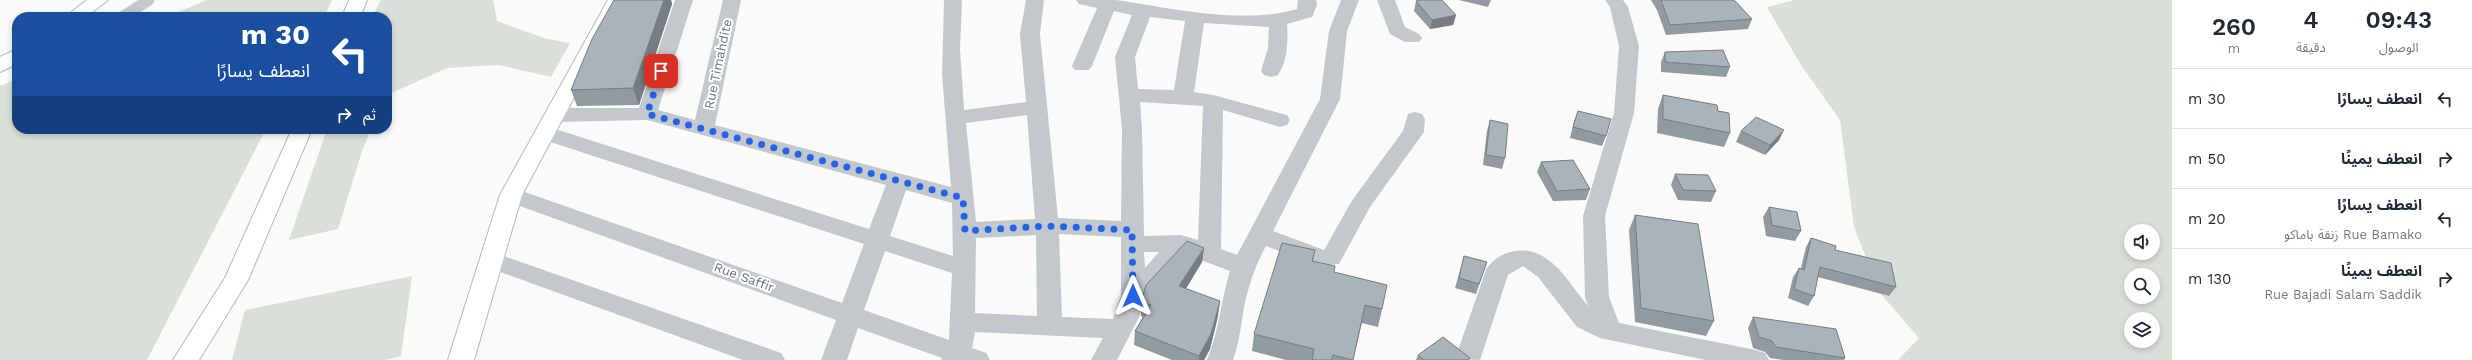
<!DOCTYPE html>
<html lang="ar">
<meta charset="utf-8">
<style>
:root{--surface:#fff;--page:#f2f2f3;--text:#1f2937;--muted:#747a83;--line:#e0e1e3}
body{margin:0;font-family:"Work Sans","Noto Sans Arabic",sans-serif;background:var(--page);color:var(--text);direction:rtl;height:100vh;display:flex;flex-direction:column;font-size:15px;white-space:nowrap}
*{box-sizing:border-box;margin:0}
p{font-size:13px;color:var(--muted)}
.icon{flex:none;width:22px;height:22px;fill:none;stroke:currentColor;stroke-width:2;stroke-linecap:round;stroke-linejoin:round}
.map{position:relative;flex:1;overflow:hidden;direction:ltr}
.panel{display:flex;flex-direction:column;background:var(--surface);width:300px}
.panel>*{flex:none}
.hud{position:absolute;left:12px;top:12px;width:380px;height:122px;border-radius:16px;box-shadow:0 2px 6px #0003;direction:rtl;background:#1a4fa0;color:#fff;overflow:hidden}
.buttons{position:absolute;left:2124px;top:224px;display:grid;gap:8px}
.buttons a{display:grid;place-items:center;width:36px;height:36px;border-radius:50%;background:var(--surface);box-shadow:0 2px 6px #0003;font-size:20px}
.pin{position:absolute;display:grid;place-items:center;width:34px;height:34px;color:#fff;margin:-17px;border-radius:8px;box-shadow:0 2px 6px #0006}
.me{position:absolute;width:44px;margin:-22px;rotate:0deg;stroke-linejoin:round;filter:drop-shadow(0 0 3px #0008)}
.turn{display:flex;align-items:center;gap:14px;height:84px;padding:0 16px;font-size:18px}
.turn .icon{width:52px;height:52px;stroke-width:2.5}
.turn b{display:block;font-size:28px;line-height:34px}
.then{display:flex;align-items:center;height:38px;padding:0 16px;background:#0003;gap:8px;font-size:15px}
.eta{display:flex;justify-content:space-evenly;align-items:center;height:68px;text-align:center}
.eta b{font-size:24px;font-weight:600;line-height:28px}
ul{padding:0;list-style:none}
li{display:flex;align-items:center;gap:12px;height:60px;padding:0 16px;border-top:1px solid var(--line)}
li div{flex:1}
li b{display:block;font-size:15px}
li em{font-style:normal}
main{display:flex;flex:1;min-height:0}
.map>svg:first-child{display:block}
.green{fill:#dadfd7;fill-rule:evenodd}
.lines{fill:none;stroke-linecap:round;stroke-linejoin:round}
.secondary-casing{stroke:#b3babf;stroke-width:2}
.lane{stroke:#c3c8cc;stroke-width:11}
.street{fill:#c3c8cc;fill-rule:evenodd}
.secondary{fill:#fff;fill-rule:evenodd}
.wall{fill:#929a9f}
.shaded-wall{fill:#777d82}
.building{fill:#aab3b9;stroke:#777d82}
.route{stroke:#2563eb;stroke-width:7;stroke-dasharray:0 12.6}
.labels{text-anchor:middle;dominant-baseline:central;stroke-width:4;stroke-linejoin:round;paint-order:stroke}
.street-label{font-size:13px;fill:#657683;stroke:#fff}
</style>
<main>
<section class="panel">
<div class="eta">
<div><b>09:43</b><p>الوصول</p></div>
<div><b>4</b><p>دقيقة</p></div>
<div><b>260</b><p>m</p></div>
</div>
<ul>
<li><svg class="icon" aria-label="left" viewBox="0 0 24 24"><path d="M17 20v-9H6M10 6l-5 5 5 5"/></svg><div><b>انعطف يسارًا</b></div><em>30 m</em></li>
<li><svg class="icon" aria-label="right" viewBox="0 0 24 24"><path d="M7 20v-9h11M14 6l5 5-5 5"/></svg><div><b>انعطف يمينًا</b></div><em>50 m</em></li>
<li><svg class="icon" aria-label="left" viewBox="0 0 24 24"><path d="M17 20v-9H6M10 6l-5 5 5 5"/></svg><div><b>انعطف يسارًا</b><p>Rue Bamako زنقة باماكو</p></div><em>20 m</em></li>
<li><svg class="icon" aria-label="right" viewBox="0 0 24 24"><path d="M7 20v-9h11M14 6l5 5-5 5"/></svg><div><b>انعطف يمينًا</b><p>Rue Bajadi Salam Saddik</p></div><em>130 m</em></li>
</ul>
</section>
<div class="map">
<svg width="2172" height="360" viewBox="0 0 2172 360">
<rect width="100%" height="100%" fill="#fafaf8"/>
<path class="green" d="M207,0H332L324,17H166Z
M381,0H493L497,21L544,38L570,43L551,77L499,65L447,68L387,95V17H372Z
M1794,0H2172V360H1898L1919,338L1880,293L1854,227L1840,120L1801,65L1767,7ZM2131,231H2153V253H2131ZM2131,275H2153V297H2131ZM2131,319H2153V341H2131Z
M17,79V129H266L147,360H0V86Z
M327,129H371L362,151L338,229L289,240Z
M412,276L401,356L385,360H232L245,310Z"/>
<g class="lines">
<defs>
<path id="secondary" d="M87,0H108L86,17H65Z
M349,0H367L360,17H342Z
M608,0H626L522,195L474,360H448L500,195Z
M17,49V64L0,72V57Z
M292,129H312L248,280L199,360H173L225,278Z"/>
</defs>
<use href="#secondary" class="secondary-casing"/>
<path class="lane" d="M122,17L149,0"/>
<path class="street" d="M675,0H693L658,110L695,120L723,0H741L715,125L951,187L942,74L944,0H962L960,49L964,110L1026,102L1020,34L1026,0H1044L1040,34L1058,218L1121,221L1122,129L1115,57L1132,15L1114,11L1092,66L1089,70H1075L1072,66L1097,8L1079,4L1076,0C1089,0 1103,0 1116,0C1170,8 1244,25 1297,9L1298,0H1316L1317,5L1312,17L1287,24C1288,41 1288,60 1278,75L1271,77L1264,75L1261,71L1268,48L1269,27L1204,23L1194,92L1213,95L1287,115L1290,120L1287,125L1280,127L1223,110L1221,249L1237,255L1320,99L1329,31L1341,0H1359L1347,31L1340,99L1273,231L1324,250L1353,199L1403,131L1408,114L1415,112L1422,114L1425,119L1424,132L1370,207L1339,264L1320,266L1266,246C1256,264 1250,282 1245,302C1241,322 1240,341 1233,360H1207C1219,332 1221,300 1230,271L1185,254L1144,299L1139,317L1117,360H1091L1103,338L975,332L972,348L986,353L990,360H941L942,358L858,328L847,360H821L836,320L503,200L500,195L503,190L511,187L519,190L842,303L864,244L538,138L534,133L538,128L545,126L552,128L869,229L886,185L647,120L555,122L548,120L545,115L548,110L555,108H639ZM1150,17L1185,21L1174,90L1138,89L1135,57ZM1140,102L1203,106L1198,240L1181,235L1144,236L1142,129ZM1027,115L1035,219L976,222L966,123ZM906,190L952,203L953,256L890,236ZM1059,234L1121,237V296L1113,319L1062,317ZM1036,235L1037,316L975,313L976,238ZM885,251L952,273L949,340L864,310ZM1144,252H1159L1145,268Z
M1377,0H1395L1405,27L1419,34L1422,38L1419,42H1405L1390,34Z
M1605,0H1623L1628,7L1639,46L1634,113L1605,216L1609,297L1619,323L1756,350L1765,353L1769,360H1706L1600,338L1577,327L1538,277L1523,266L1508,275L1480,360L1455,359L1486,270C1491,261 1500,255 1510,252C1548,242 1567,281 1588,306L1585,297L1583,216L1614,113L1619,46L1610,7Z
M492,252L781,353L785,360H743L484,266L480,260L484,254Z"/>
<use href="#secondary" class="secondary"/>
</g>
<path class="wall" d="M614,0H671L672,4L639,105L577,106L571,90Z
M1459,0H1491L1488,7Z
M1651,0H1734L1752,19L1748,29L1666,35L1657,10Z
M1416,1L1456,15L1453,25L1430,29L1414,11Z
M1665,52L1730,67L1726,77L1661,72V62Z
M1663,95L1718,111L1730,133L1724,147L1657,133L1658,109Z
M1578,111L1606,136L1602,146L1570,138L1574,121Z
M1490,120L1505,158L1502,169L1483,165L1487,131Z
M1741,131L1779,140L1765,155L1736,142Z
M1541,162L1590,189L1586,200L1553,201L1537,172Z
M1675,174L1716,191L1711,202L1678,200L1671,185Z
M1769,207L1801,231L1795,241L1766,236L1763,217Z
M1635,215L1714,321L1706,336L1635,322L1629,230Z
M1811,238L1835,250L1896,287L1889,296L1818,277L1814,296L1808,306L1788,298L1793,277L1799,268H1801L1806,247Z
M1204,248L1202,262L1186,289L1218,316L1210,349L1204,360H1172L1134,345L1135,331L1143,317L1141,316V302Z
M1315,250L1313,261L1334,272L1382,309L1378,327L1362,323L1353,360H1286L1252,351L1254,334Z
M1464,256L1487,262L1476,294L1455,288Z
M1753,317L1845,358L1844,360H1784L1770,358L1765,352L1753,348L1748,328Z
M1418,355L1470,358L1469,360H1416Z"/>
<path class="shaded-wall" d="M664,0H671L672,4L639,105L633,88Z
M1456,15L1453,25L1430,29L1432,20Z
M1784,130L1779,140L1765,155L1770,145Z
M1204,248L1202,262L1178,301L1179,286Z
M1220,301L1218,316L1210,349L1204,360H1199V356Z"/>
<path class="building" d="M614,0H664L633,88L571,90L592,39Z
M1422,0H1442L1456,15L1432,20L1416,1Z
M1661,0H1734L1752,19L1670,25Z
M1723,50L1730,67L1665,62V52Z
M1663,95L1717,105L1718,111L1729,113L1730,133L1663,119Z
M1578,111L1611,119L1606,136L1573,127Z
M1756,117L1784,130L1770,145L1741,131Z
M1490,120L1508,124L1505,158L1486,155Z
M1573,160L1590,189L1557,191L1541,162Z
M1675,174L1708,175L1716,191L1683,190Z
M1769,207L1797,212L1801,231L1772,225Z
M1635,215L1698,224L1714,321L1641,308Z
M1811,238L1836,246L1835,250L1891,263L1896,287L1820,267L1814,296L1794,289L1799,268L1804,270Z
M1187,241L1204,248L1179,286L1220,301L1211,334L1199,356L1135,331L1151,305L1141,302L1146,285Z
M1282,243L1315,250L1312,261L1335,266L1334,272L1387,285L1382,309L1365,305L1353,360L1333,355L1331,360H1312L1314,349L1254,334Z
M1464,256L1487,262L1479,284L1459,278Z
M1753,317L1836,329L1845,358L1776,347L1772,341L1759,337Z
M1443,337L1470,358L1467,360H1424L1418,355Z"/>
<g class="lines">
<path class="route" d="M661,71L647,114L963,198L965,231L1047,226L1132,230L1133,296"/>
</g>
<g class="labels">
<g class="street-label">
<text transform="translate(718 64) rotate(-78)">Rue Timahdite</text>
<text transform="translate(744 277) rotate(20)">Rue Saffir</text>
</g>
</g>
</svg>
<div class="buttons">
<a><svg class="icon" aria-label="sound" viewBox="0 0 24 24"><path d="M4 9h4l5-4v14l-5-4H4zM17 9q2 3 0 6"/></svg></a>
<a><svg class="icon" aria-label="search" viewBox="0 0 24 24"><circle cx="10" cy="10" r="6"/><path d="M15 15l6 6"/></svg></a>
<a><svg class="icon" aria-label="layers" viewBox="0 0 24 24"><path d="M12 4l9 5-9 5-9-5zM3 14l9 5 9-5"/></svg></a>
</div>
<div class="pin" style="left:661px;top:71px;background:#d93025"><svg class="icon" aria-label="arrive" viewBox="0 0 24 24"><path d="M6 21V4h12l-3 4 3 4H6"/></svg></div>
<svg class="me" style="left:1133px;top:296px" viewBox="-20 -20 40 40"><path d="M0-17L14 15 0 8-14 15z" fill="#2563eb" stroke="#fff" stroke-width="4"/></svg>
<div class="hud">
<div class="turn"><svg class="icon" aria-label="left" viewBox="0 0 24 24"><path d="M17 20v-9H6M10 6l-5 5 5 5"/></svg><div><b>30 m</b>انعطف يسارًا</div></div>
<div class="then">ثم<svg class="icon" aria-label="right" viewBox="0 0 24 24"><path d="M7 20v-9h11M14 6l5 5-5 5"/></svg></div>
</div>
</div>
</main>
